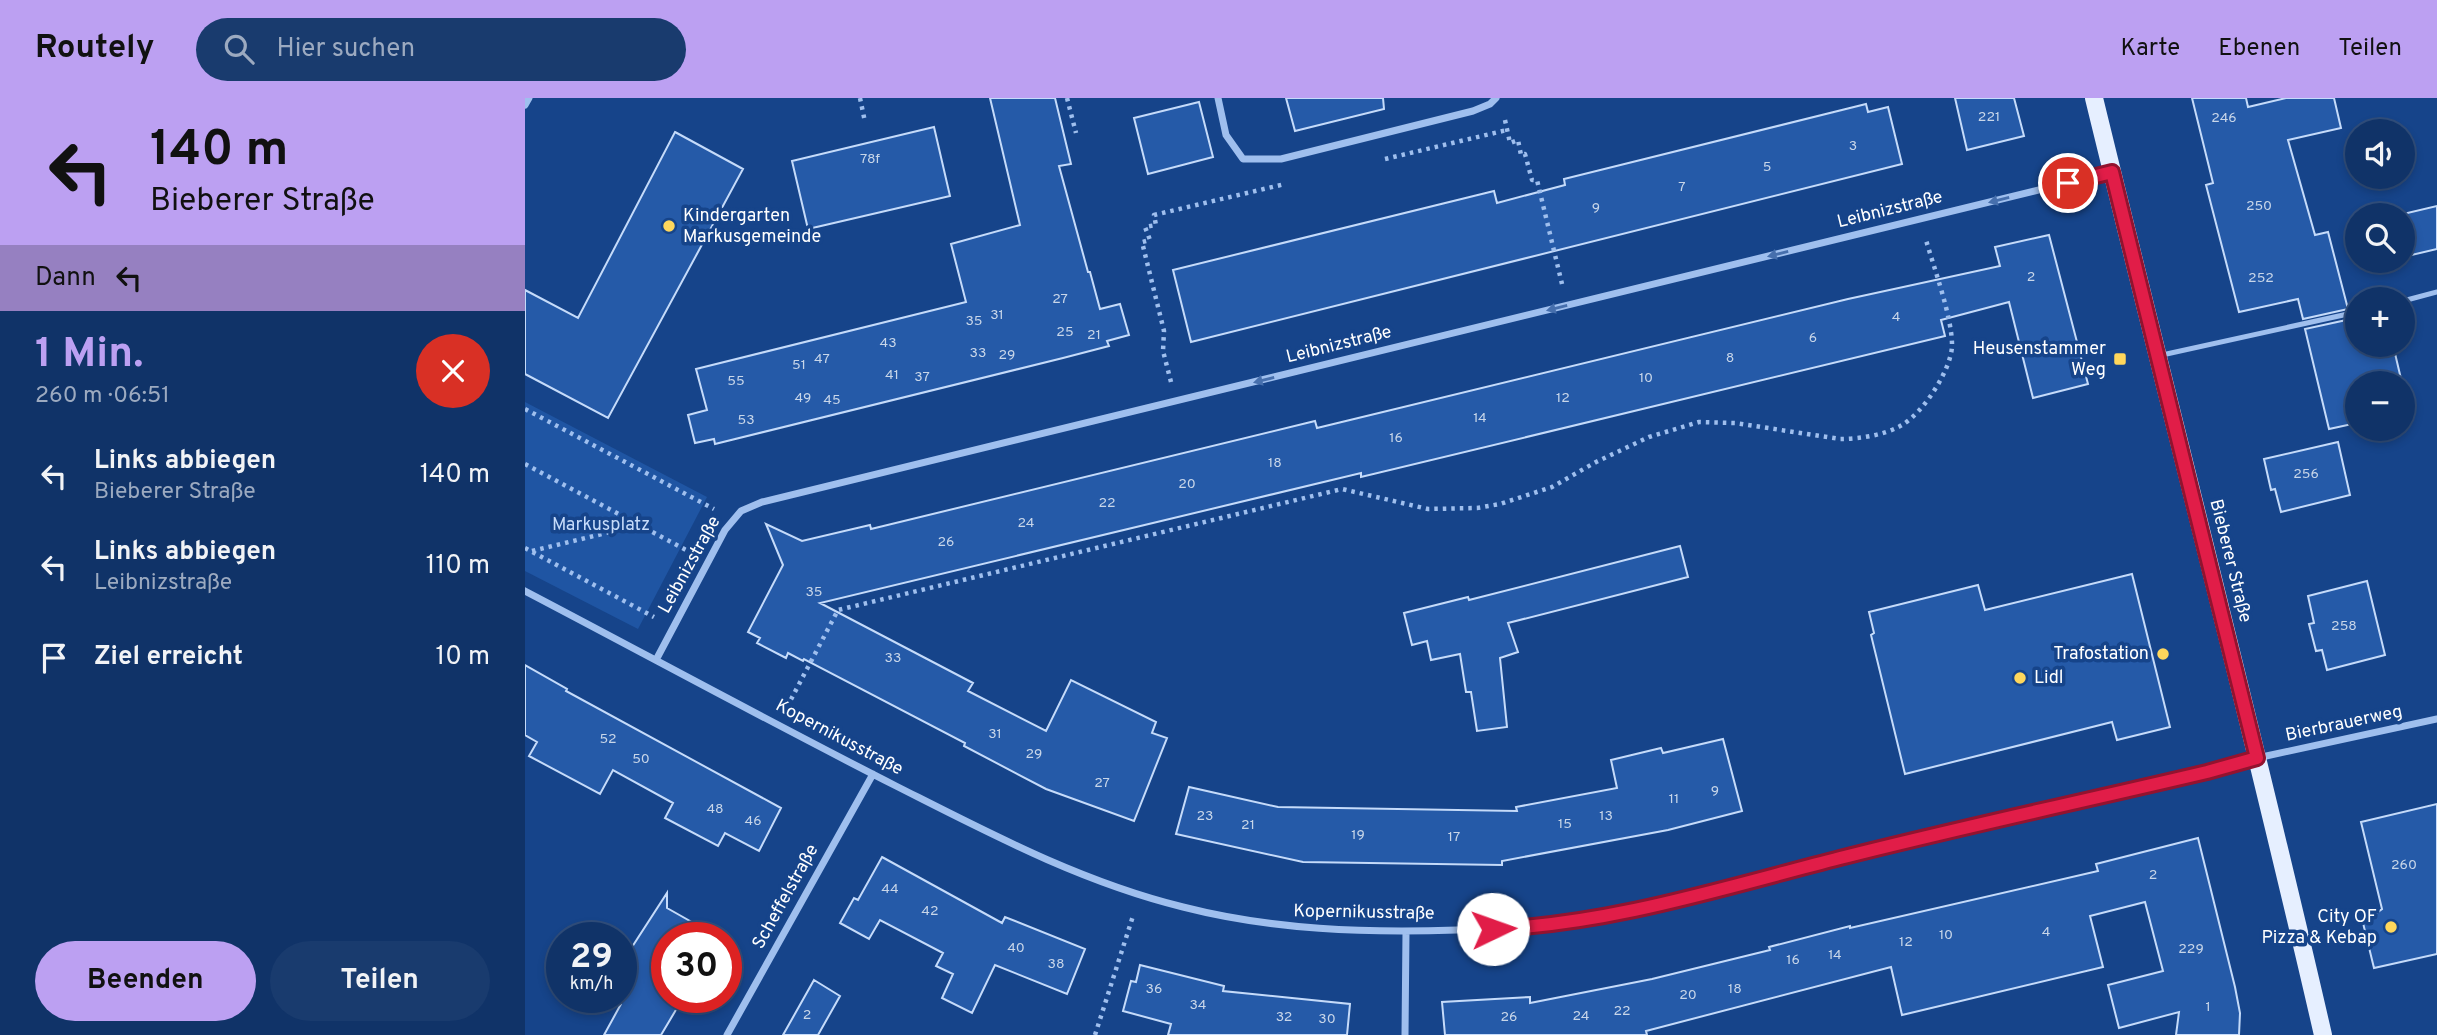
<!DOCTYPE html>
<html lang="de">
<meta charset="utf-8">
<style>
:root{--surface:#103368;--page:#193b6e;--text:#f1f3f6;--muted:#9caac0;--line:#304e7c;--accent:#bca0f2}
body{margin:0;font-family:Overpass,sans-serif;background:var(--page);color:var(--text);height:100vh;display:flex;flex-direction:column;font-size:26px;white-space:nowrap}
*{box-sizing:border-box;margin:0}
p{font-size:23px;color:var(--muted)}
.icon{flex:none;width:38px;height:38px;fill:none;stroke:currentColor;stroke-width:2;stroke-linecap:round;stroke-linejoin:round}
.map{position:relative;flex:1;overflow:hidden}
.side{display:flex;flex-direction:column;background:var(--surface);width:525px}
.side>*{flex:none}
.hud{background:#bca0f2;color:#111;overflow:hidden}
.fabs{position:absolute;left:1820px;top:21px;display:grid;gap:14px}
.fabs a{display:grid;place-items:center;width:70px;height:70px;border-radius:50%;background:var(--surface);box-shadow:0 4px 10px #0003,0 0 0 2px var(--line);font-size:35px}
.speed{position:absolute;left:21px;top:824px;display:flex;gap:14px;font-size:35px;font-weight:700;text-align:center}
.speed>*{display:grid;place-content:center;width:91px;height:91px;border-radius:50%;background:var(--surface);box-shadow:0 4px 10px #0003,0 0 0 2px var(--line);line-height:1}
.speed small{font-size:18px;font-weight:400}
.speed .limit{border:10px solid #d22;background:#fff;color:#111}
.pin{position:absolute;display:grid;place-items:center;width:60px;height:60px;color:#fff;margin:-30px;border:4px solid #fff;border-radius:50%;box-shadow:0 2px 7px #0007}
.me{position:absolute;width:77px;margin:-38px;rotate:87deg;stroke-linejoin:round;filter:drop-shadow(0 0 5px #0008)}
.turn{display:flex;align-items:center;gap:24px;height:147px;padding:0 35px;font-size:32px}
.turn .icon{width:91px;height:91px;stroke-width:2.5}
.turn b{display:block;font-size:49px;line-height:60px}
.then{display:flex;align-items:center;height:66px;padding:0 35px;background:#0003;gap:14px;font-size:26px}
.round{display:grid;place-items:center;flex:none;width:74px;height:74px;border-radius:37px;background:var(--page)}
.overview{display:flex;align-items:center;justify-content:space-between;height:119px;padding:0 35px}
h1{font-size:42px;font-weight:700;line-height:52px;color:var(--accent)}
.button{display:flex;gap:14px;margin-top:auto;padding:14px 35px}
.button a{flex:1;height:80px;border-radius:42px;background:var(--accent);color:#111;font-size:28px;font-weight:700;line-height:80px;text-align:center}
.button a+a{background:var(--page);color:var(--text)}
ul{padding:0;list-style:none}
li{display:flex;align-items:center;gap:21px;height:91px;padding:0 35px}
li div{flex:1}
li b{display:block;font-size:26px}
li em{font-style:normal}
header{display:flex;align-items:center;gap:42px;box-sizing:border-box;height:98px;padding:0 35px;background:var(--accent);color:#111}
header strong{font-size:33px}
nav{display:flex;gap:38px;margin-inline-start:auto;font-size:24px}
.search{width:490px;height:63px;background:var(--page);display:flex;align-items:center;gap:18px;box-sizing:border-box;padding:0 24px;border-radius:38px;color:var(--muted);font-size:26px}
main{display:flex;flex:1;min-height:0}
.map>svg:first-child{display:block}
.green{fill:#1f55a3}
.building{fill:#255aa8;stroke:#c5dbfa;stroke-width:2}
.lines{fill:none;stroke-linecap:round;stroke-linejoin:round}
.path{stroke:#9fbfee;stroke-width:4.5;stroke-dasharray:3.5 5;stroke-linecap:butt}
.lane{stroke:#9fbfee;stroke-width:5}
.street{stroke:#9fbfee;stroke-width:7}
.primary{stroke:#e6efff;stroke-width:18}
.oneway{fill:#466fad}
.route-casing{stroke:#92132f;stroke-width:18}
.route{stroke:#e11d48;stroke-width:12}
.poi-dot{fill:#ffd75c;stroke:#16448a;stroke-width:2.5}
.labels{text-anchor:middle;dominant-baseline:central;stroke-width:7;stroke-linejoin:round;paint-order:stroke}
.number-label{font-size:14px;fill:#c8d6e9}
.street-label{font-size:18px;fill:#fff;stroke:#16448a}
.poi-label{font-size:18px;fill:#fff;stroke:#16448a;text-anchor:end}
.park-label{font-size:18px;fill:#c5dbfa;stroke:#16448a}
</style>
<header>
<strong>Routely</strong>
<div class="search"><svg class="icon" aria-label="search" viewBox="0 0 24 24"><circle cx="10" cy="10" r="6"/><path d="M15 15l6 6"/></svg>Hier suchen</div>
<nav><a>Karte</a><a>Ebenen</a><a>Teilen</a></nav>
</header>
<main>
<section class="side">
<div class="hud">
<div class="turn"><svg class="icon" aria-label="left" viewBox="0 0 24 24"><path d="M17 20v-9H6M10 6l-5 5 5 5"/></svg><div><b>140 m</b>Bieberer Straße</div></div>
<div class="then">Dann<svg class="icon" aria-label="left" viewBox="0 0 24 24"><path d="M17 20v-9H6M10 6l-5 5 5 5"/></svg></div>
</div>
<div class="overview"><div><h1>1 Min.</h1><p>260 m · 06:51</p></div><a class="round" style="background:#d93025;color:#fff"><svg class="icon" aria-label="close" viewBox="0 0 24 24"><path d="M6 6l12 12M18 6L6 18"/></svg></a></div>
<ul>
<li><svg class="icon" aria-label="left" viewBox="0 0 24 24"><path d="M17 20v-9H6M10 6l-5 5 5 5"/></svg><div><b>Links abbiegen</b><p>Bieberer Straße</p></div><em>140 m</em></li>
<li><svg class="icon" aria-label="left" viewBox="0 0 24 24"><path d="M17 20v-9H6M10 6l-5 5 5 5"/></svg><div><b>Links abbiegen</b><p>Leibnizstraße</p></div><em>110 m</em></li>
<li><svg class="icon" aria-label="arrive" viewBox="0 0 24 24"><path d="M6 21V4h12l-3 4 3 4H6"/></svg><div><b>Ziel erreicht</b></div><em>10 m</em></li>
</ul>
<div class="button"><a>Beenden</a><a>Teilen</a></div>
</section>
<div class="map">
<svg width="1912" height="937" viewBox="0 0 1912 937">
<rect width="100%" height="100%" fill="#16448a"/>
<path class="green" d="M0,304L182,399L113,531L0,473Z"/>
<path class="building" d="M465,0H530L546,66L534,68L563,174H565L575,211L595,206L604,237L582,243L584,248L538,260L190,346L189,341L170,345L163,317L182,312L171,271L441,204L426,146L495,127Z
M761,0H858L859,11L770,33Z
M1430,0H1489L1499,38L1442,52Z
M1667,0H1721L1723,9L1761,0H1809L1816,30L1763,42L1790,137L1803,134L1823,211L1778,221L1773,201L1714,214L1681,87L1688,85Z
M674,4L688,59L623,76L609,20Z
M1341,6L1343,14L1363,9L1377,66L666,244L648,172L969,93L972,105L1040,87L1039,81Z
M409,29L425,98L283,131L267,63Z
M150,34L218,71L83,320L0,276V192L53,220Z
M1912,108V151L1878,159V116Z
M1524,137L1563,286L1508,300L1484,204L1416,222L1420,238L836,379V375L295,505L448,585L443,593L521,633L546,582L631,624L627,635L642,640L609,723L521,691L439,648L440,645L279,561L278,563L263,555L261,560L232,545L235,540L223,534L258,467L241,426L277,443L345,427L346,431L790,323L792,330L1323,201L1475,168L1470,149Z
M1826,221L1827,226L1832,225V247H1868L1877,285H1832V325L1804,331L1780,231Z
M1813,344L1825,397L1756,414L1750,391L1746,392L1739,361Z
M1155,448L1163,479L983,525L993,554L975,560L982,629L952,633L946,594H941L935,556L906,562L902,543L887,547L879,515L943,499L944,502Z
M1607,476L1645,629L1592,642L1587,624L1380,676L1346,537L1349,535L1344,514L1453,487L1460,512Z
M1842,483L1860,557L1802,572L1797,552L1791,553L1784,526L1789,525L1783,498Z
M0,567L42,591L41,593L256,710L234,753L200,735L193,748L140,720L148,705L88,672L75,696L4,658L12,644L0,637Z
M1198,641L1217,713L1143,732L977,763V767L778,764L651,736L664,689L753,709L992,713L991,709L1092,690L1086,662L1136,650L1138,655Z
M1912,706V856L1849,870L1838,825L1857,811L1836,724Z
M1673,740L1710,889L1715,915L1714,937H1651L1654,914L1594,930L1583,887L1638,873L1620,804L1565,818L1578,869L1377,917L1366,869L1121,933L1122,937H920L917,904L1005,899V905L1127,881L1245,852L1244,849L1325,828V830L1573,773L1571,766Z
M357,759L477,825L480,819L560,851L542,896L470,867L447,915L417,900L428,876L411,868L418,855L355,822L344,841L315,825L329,800L333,802Z
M142,795V810L195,840H142V900H158L136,937H79L96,906V866Z
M615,867L699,888L698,893L825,906L822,937H643L646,926L598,913L606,883L611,884Z
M289,882L315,898L293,937H258Z"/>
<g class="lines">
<path class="path" d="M335,0L340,24
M542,0L551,35
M980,22L985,45L993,42L996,57L1000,56L1007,82H1012L1037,186
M860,61L982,32
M646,284L638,253L639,233L617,144L625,142L620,129L631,127L629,117L760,86
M0,311L189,411
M0,366L163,453
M0,450L129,519
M7,453L114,427
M262,609L313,512L817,391L903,411L952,410L975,406L1027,389L1071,364L1124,339L1174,324L1210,325L1315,341C1334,341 1360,337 1377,327C1398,315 1427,271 1427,247C1427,219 1409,170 1401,142
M570,937L608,818"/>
<path class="lane" d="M1878,203L1912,194
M1637,257L1832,214"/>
<path class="street" d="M693,0L701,37L718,61H756L948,13L965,6L971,0
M0,7L4,0
M0,493C124,558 247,625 371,688C464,735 556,784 658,809C748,832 840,835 932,832C968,831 1004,831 1039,825C1147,808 1254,775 1360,749C1467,723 1574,699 1681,674L1732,660L1912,621
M131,562L200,432L216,413L237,404L1587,74
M202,937L348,676
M880,937L881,834"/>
<path class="primary" d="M1569,0C1645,312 1726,624 1798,937"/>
</g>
<defs><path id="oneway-solid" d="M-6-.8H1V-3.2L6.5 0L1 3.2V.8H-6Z" transform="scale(1.75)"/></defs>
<g class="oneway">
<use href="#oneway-solid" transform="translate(1474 102) rotate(166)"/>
<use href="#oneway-solid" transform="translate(1253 156) rotate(166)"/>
<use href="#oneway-solid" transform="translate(1032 210) rotate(166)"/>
<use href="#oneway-solid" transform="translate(739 282) rotate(166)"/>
</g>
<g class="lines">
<defs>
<path id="route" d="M968,831C1086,826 1201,789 1315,760C1437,729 1559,703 1682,674L1732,660L1587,74L1543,85"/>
</defs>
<use href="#route" class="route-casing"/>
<use href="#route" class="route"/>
</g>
<g class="poi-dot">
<circle cx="144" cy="128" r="7"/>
<rect x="1588" y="254" width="14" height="14" rx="3.5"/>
<circle cx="1638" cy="556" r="7"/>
<circle cx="1495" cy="580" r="7"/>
<circle cx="1866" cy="829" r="7"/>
</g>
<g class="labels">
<g class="number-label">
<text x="1464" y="19">221</text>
<text x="1699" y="20">246</text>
<text x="1328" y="48">3</text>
<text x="345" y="61">78f</text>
<text x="1242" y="69">5</text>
<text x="1157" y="89">7</text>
<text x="1734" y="108">250</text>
<text x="1071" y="110">9</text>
<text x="1506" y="179">2</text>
<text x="1736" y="180">252</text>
<text x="535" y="201">27</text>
<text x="472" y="217">31</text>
<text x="1371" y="219">4</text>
<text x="449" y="223">35</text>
<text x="540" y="234">25</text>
<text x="569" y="237">21</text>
<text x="1288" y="240">6</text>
<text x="363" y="245">43</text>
<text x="453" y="255">33</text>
<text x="482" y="257">29</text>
<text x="1205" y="260">8</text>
<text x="297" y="261">47</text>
<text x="274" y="267">51</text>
<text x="367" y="277">41</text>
<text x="397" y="279">37</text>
<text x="1121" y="280">10</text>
<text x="211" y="283">55</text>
<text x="278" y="300">49</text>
<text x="1038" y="300">12</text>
<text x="307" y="302">45</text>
<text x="955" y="320">14</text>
<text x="221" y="322">53</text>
<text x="871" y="340">16</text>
<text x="750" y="365">18</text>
<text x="1781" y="376">256</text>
<text x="662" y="386">20</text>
<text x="582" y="405">22</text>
<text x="501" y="425">24</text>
<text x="421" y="444">26</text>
<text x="289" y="494">35</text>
<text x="1819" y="528">258</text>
<text x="368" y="560">33</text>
<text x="470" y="636">31</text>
<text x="83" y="641">52</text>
<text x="509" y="656">29</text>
<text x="116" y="661">50</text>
<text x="577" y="685">27</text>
<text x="1190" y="693">9</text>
<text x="1149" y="701">11</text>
<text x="190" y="711">48</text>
<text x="680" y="718">23</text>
<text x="1081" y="718">13</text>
<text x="228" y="723">46</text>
<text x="1040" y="726">15</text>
<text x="723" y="727">21</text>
<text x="833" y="737">19</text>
<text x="929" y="739">17</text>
<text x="1879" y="767">260</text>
<text x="1628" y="777">2</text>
<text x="365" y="791">44</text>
<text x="405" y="813">42</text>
<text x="1521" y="834">4</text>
<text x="1421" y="837">10</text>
<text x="1381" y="844">12</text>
<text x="491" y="850">40</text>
<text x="1666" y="851">229</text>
<text x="1310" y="857">14</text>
<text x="1268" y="862">16</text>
<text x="531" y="866">38</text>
<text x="629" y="891">36</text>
<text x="1210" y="891">18</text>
<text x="1163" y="897">20</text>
<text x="673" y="907">34</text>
<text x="1683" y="909">1</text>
<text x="1097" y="913">22</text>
<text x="282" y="917">2</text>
<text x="1056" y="918">24</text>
<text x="759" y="919">32</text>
<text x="984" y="919">26</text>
<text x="802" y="921">30</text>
</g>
<g class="street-label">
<text transform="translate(1365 112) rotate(-14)">Leibnizstraße</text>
<text transform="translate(814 247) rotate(-14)">Leibnizstraße</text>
<text transform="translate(1705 463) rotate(76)">Bieberer Straße</text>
<text transform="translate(165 467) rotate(-61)">Leibnizstraße</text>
<text transform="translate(1819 626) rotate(-12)">Bierbrauerweg</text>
<text transform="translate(314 640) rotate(28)">Kopernikusstraße</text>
<text transform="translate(261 799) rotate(-61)">Scheffelstraße</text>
<text transform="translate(839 815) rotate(1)">Kopernikusstraße</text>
</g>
<g class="poi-label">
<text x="158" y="118" text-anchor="start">Kindergarten<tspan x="158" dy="21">Markusgemeinde</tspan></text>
<text x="1581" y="251">Heusenstammer<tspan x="1581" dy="21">Weg</tspan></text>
<text x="1624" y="556">Trafostation</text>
<text x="1509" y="580" text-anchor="start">Lidl</text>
<text x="1852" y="819">City OF<tspan x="1852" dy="21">Pizza &amp; Kebap</tspan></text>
</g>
<g class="park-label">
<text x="76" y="427">Markusplatz</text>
</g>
</g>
</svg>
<div class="fabs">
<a><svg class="icon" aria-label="sound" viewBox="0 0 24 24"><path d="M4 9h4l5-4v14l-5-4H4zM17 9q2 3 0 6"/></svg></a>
<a><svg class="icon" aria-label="search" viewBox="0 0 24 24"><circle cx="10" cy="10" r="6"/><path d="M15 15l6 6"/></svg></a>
<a>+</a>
<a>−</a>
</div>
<div class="speed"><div>29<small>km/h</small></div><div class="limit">30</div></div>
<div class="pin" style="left:1543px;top:85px;background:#d93025"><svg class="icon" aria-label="arrive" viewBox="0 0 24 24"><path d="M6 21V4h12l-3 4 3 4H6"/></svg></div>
<svg class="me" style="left:968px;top:831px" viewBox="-20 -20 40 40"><circle r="19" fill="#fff"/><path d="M0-13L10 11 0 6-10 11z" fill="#e11d48"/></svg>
</div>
</main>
